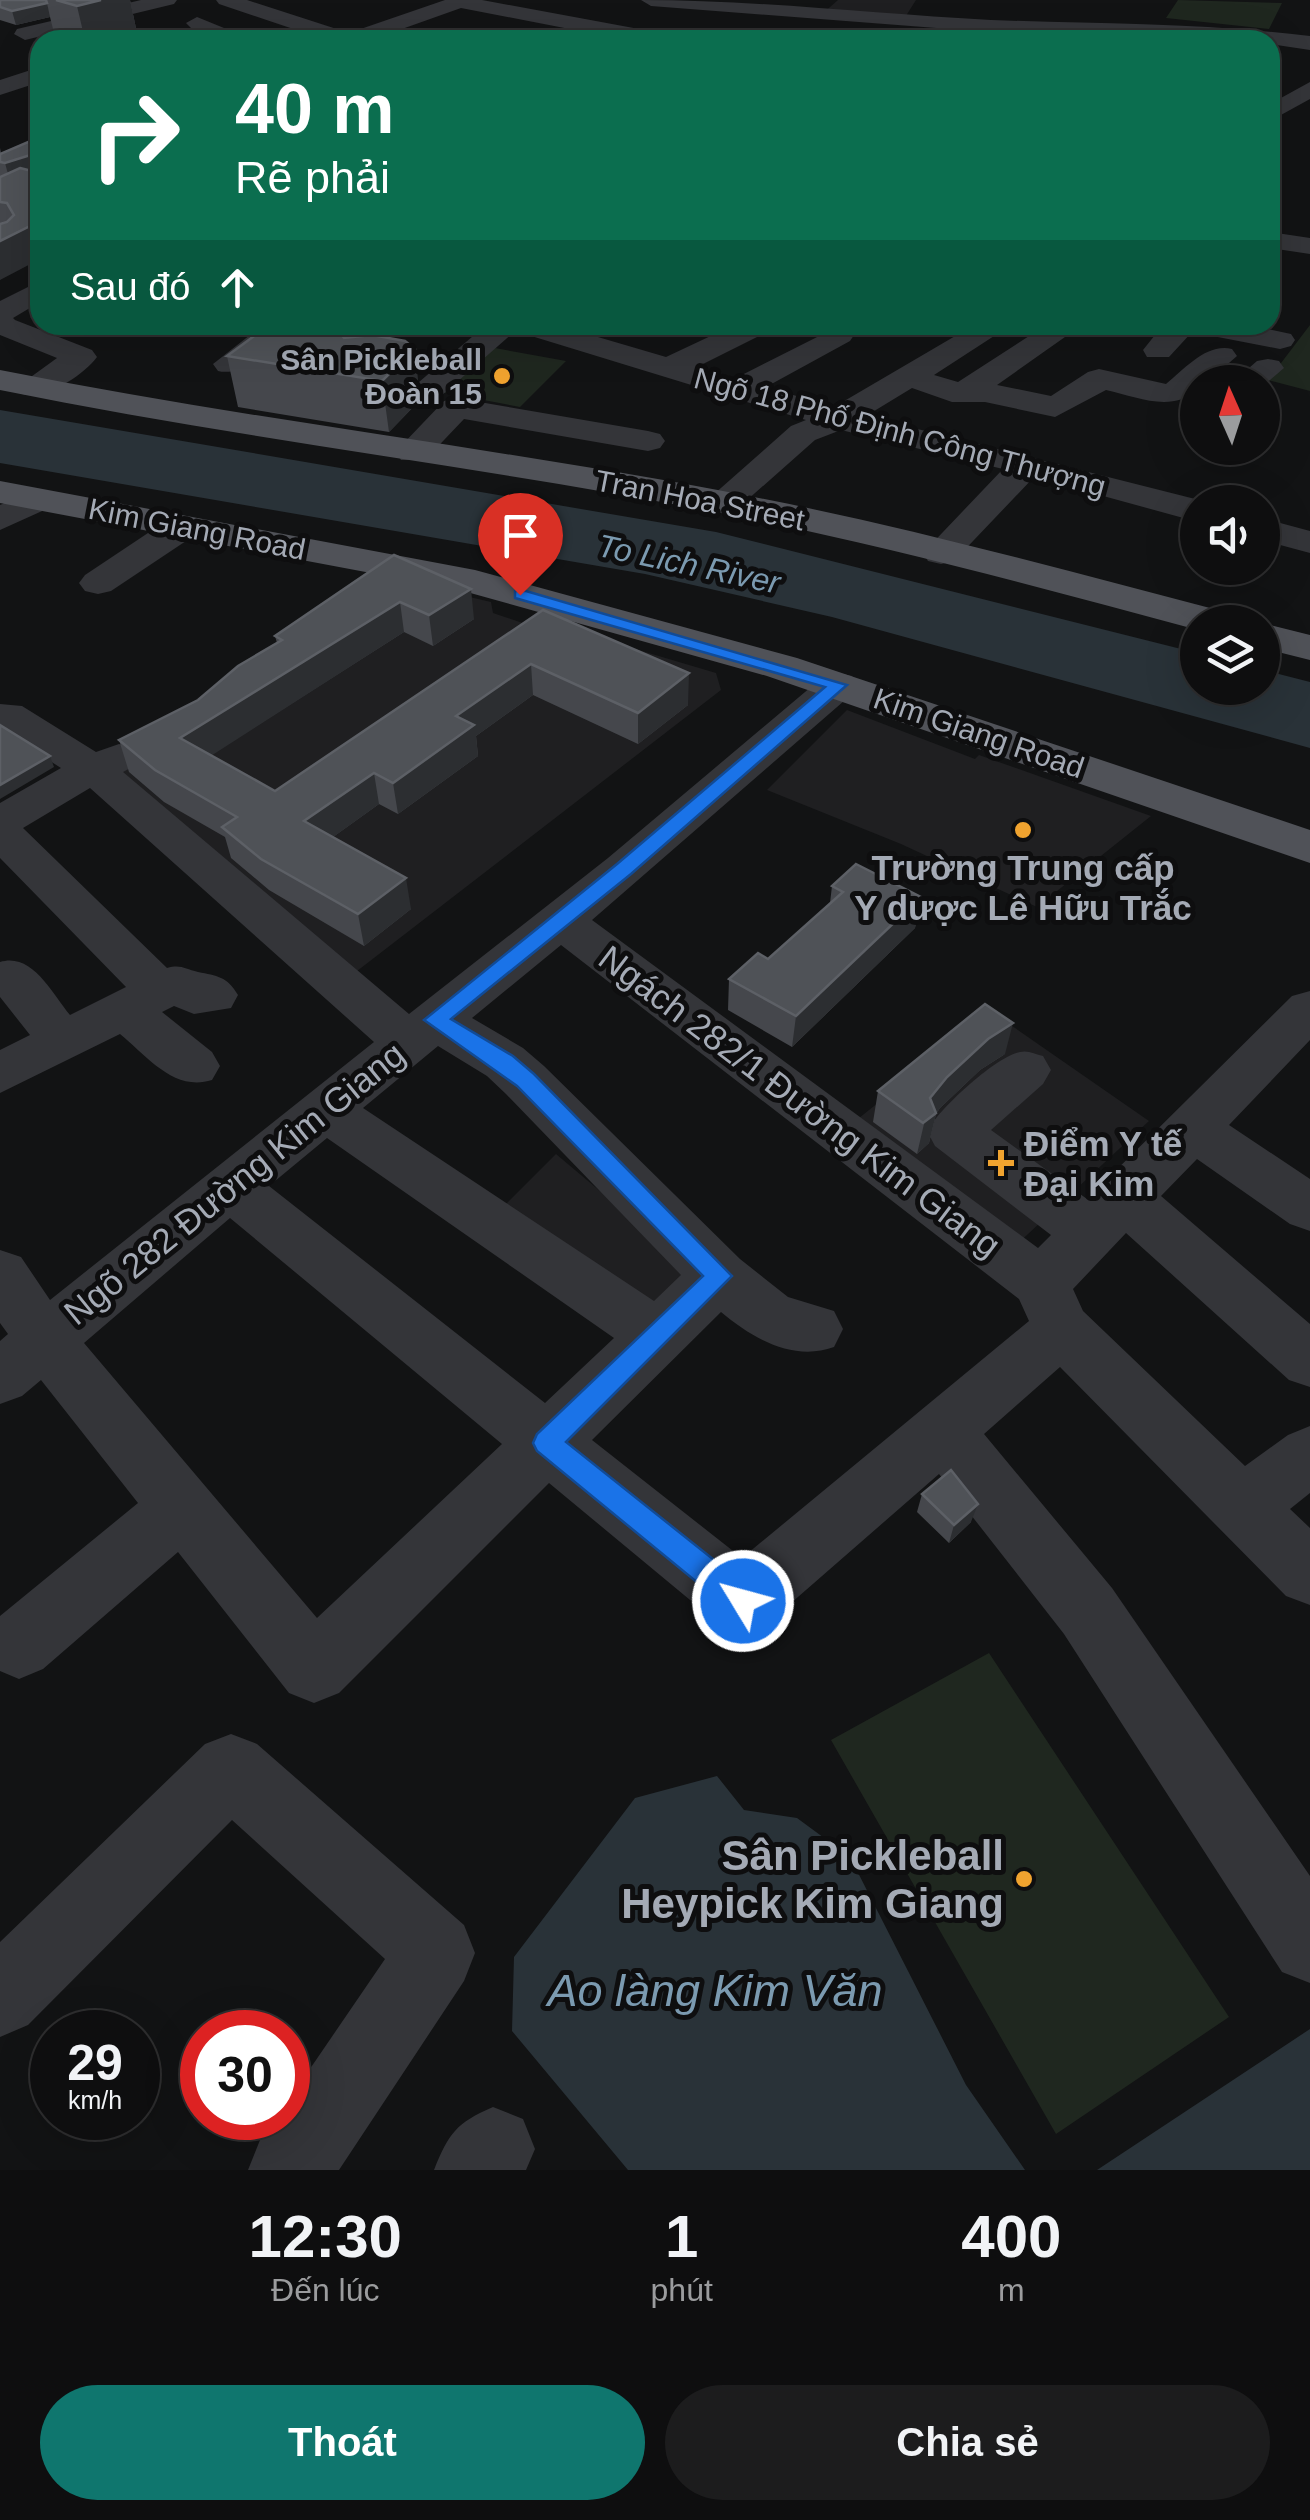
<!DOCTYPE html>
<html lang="vi">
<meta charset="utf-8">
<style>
:root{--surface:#0e0e0f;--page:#1c1c1d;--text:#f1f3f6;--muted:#9b9c9e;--line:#2e2e2f;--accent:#0f766e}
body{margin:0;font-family:Helvetica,sans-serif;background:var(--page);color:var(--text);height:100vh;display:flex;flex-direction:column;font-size:38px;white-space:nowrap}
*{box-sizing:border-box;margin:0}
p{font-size:32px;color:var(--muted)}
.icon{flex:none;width:55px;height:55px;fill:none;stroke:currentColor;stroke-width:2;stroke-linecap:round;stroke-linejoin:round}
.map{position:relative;height:2170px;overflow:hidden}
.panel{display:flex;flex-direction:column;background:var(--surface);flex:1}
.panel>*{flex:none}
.guide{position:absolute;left:30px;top:30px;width:1250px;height:305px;border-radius:30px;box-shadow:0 10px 40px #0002,0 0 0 2px var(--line);background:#0b6e4f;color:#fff;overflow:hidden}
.needle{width:65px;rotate:357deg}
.fabs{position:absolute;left:1180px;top:365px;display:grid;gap:20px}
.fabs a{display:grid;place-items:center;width:100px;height:100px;border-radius:50%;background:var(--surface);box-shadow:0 10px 40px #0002,0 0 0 2px var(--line);font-size:50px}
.speed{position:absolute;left:30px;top:2010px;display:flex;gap:20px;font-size:50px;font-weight:700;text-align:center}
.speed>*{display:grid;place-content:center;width:130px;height:130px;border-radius:50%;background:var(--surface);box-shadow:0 10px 40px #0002,0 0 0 2px var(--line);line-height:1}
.speed small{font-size:25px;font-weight:400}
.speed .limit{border:15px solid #d22;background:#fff;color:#111}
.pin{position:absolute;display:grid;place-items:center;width:85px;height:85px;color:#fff;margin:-102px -42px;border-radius:50% 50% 50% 0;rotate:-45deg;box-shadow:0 0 10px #0007}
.pin .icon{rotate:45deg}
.me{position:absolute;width:110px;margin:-55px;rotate:307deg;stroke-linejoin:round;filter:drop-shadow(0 0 8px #0008)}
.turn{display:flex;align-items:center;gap:35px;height:210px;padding:0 40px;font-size:45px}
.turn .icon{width:130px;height:130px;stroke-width:2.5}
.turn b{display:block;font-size:70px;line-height:85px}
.then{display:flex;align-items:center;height:95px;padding:0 40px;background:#0003;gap:20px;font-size:38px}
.eta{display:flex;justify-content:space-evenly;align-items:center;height:170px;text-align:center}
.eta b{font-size:60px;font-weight:800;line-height:70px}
.primary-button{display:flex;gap:20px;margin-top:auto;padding:20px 40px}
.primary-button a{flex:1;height:115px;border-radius:60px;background:var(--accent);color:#fff;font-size:40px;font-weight:800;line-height:115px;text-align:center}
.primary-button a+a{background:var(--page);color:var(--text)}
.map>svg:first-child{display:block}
.built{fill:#1f1f21}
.green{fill:#1f271f}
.water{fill:#293238}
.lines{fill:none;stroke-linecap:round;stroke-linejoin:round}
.minor{fill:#343539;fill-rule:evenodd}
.major{fill:#505258;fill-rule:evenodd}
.wall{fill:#45474c}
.shaded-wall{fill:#2c2e31}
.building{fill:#4f5257;stroke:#5d6066;stroke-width:2.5}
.route{fill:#1a73e8;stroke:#114b97;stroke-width:2.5}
.poi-dot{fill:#f0a32f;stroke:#0e0e0f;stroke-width:4}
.labels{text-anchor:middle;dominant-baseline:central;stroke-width:10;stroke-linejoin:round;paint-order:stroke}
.far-poi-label{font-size:30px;font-weight:bold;fill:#a4aab5;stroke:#0e0e0f;text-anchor:end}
.far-street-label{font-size:30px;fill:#a4aab5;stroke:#0e0e0f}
.far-water-label{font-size:32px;font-style:italic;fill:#7b9ab0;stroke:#0e0e0f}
.poi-label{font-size:35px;font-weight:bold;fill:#a4aab5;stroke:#0e0e0f}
.street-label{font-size:35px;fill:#a4aab5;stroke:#0e0e0f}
.near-poi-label{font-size:42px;font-weight:bold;fill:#a4aab5;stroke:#0e0e0f;text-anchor:end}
.near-water-label{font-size:45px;font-style:italic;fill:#7b9ab0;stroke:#0e0e0f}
</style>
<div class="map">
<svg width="1310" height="2170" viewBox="0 0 1310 2170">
<rect width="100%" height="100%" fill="#121314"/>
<path class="built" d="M838,0H916L904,19L822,14Z
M384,577L491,602L493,613L546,631L561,627L716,673L721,690L348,978L107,775Z
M847,710L975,759L979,755L1151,816L1037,907L901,844L767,790Z
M992,1012L1149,1121L1012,1249L849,1126Z
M556,1154L702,1277L652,1323L503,1207Z"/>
<path class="green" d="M1178,0L1282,3L1269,29L1166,18Z
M1310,325V391L1268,380Z
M484,346L566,361L520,407L436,391Z
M989,1653L1229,2017L1056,2134L831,1740Z"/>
<path class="water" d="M0,410L716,532L1197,653L1198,688H1262L1263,670L1310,682V748L832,617L645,574L0,463Z
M717,1776L744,1810L797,1818L850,1857L966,2085L1025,2170H628L512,2031L514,1957L635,1798Z
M1310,2029V2170H1097Z"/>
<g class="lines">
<path class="minor" d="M141,0H177L174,4L25,40L14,34L17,29Z
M216,0H247L349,33L445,0H482L639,29L650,35L648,40H626L461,8L371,40H326L219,4Z
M641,0C758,0 874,14 991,20C1098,24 1204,23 1310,36V50L1270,44V40L988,32L651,6Z
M197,17L224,28L197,40H164L191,28L186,23Z
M40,67V82L0,95V80Z
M1310,82V99L1270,121V104Z
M1270,232L1310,238V254L1270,248Z
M40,281V302L13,318L15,320L92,350L97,357C83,376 45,400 22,394L17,387L57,358L0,335V301Z
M232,325H286L290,331C276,350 242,377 218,371L213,364L250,335L236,331Z
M349,325H384L354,351L343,353L316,348L292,361L281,359L277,352C294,329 311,329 337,334Z
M486,325H557L666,357L734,325H773L769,331L697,367L736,378L839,326L850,329L854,335L850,341L766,387L834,407L974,325H1011L934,375L958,382L1046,325H1082L997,385L1051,396L1088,372L1099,369L1166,384C1185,369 1206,343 1232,349L1237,356L1207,382H1198V390C1170,413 1138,397 1106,390L1055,417L985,402H952L912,388L866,416L1207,502H1198V522L1034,477L954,561L941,564L928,561L923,553L1003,469L841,430L815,440L737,509L725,513L713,509L707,502L713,495L791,426L806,420L515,331L441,396H419L414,389L419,382Z
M1163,325H1248L1291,334L1295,340L1291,346L1280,349L1192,332L1169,357H1147L1143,350Z
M1268,359L1279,361L1284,368L1262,387V382H1233L1257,361Z
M456,398L648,431L660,434L665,441L660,448L648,451L464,419L425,460H401L396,453L401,446L444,401Z
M39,489L51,493L57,500L51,507L0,530V505Z
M182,516L195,519L200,527L195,535L111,591L98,594L85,591L79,583L85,575L169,519Z
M1262,518L1310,531V553L1262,540Z
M838,673L852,676L858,685L852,694L592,920L1038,1248L1051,1235L935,1146L927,1131C939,1109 995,1057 1020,1052C1028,1050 1035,1054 1043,1056L1051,1070L1043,1084L991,1130L1087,1199L1292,996L1310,991V1040L1229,1125L1310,1179V1231L1290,1224L1197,1159L1161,1196L1310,1324V1387L1289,1380L1126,1233L1073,1289L1083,1311L1245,1466L1288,1435L1310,1426V1493L1290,1509L1310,1528V1605L1286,1596L1060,1367L984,1434L1112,1588L1310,1876V1983L1282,1972L1064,1634L939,1474L767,1624L743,1634L719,1624L549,1483L339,1693L314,1703L289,1693L178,1552L43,1669L19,1679L0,1671V1616L138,1503L41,1380L22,1396L0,1404V1341L8,1334L0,1323V1250L21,1257L50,1300L374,1042L90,788L23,828L167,968C181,964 185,969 198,972C217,976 227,976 238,995L231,1008L194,1014L174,1006L162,1012L212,1052L220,1066L212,1080C174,1092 148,1057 120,1034L0,1093V1050L30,1035L0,997V962C32,952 52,993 70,1015L126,987L0,858V803L61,768L0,729V704L22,706L96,752L119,744L134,748L140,757L134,766L123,772L409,1014L608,858L824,676ZM561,945L1019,1299L1029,1321L742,1558L592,1440L721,1312C752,1338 793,1362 834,1347L843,1329L834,1311L788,1297L740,1259L544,1066L523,1048L472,1018ZM438,1046L487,1076L506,1094L681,1275L654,1301L363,1108ZM327,1138L614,1338L545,1403L269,1186ZM230,1218L502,1444L317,1618L84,1343Z
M231,1734L257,1744L464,1925L475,1953L464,1981L339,2170H248L260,2140L276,2118H288V2101L385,1959L232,1820L28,2025L0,2037V1942L205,1744Z
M493,2107L523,2119L535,2149L526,2170H434C449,2133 456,2123 493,2107Z"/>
<path class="major" d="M0,370C240,418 483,446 723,491C894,523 1061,569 1229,613L1235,622H1198V630C1041,588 885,545 726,514C485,467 241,439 0,390Z
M0,481L475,570L797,658L1310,830V863L767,676L456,589L0,503Z
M1262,623L1310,635V660L1262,648Z"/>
</g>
<path class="wall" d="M0,0H130L137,33L109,40H67L55,37L50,17L16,25L0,20Z
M28,142L0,280V148L1,153Z
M344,338L420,400L389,432L238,407L227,356Z
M394,555L474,619L433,646L404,632L211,755L275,791L543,610L688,705L638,744L533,695L476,736L478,756L398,814L379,804L333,837L411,909L364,946L269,890L231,858L225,837L164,802L129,772L119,740L198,700L277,643L275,636Z
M832,886L921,897L915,928L792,1047L728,1010L729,979L768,959L830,903Z
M1005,1054L980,1070L940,1108L936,1114L929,1143L917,1154L873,1122L878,1091Z
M922,1494L971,1522L949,1543L917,1512Z"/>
<path class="shaded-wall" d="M101,0H130L137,33L109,40H85L77,6Z
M47,3L50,17L16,25L12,11Z
M40,152V188L14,196L5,163Z
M40,208V259L0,280V241L34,211Z
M415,349L420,400L389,432L382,381Z
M471,589L474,619L433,646L429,615Z
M400,602L404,632L189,770L180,738Z
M531,664L533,695L476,736L478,756L398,814L393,783L456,716Z
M689,673L688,705L638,744V713Z
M50,756L54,767L0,799V785Z
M374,773L379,804L311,853L304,821Z
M406,878L411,909L364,946L358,914Z
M921,897L915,928L792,1047L796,1016Z
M1013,1023L1005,1054L980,1070L940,1108L936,1114L929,1143L917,1154L930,1098L947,1077L988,1039Z
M978,1504L971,1522L949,1543L954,1525Z"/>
<path class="building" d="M0,0H46L47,3L12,11L0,7Z
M56,0H101L77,6Z
M28,142L40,145V152L5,163L0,162V154Z
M20,168L40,173V208L34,211L40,212V221L0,241V224L7,222L14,215L7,203L0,202V177Z
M269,325H317L336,328L344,338L372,335L405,341L415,349L382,381L227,356Z
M394,555L471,589L429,615L400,602L180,738L275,791L543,610L689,673L638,713L531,664L456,716L474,725L393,783L374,773L304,821L406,878L358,914L261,859L222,827L237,817L155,770L119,740L198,700L238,666L282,640L275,636Z
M0,725L50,756L0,785Z
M856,864L921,897L796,1016L729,979L758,953L768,959L843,892L832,886Z
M985,1004L1013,1023L988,1039L947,1077L930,1098L936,1113L923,1123L878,1091Z
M951,1470L978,1504L954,1525L922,1494Z"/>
<path class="route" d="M515,591H526L847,685L631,874L451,1019L513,1056L534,1074L732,1276L566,1442L753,1591L757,1601L753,1611L743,1615L732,1611L537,1451L533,1443L537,1434L703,1276L517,1086L424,1020L617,864L825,687L515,598Z"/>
<g class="poi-dot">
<circle cx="502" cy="376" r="10"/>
<circle cx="1023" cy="830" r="10"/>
<path d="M996 1148h10v10h10v10h-10v10h-10v-10h-10v-10h10z"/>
<circle cx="1024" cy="1879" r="10"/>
</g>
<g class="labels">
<g class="far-poi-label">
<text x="482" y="359">Sân Pickleball<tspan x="482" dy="34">Đoàn 15</tspan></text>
</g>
<g class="far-street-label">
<text transform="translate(900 432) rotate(15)">Ngõ 18 Phố Định Công Thượng</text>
<text transform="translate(700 500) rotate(11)">Tran Hoa Street</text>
<text transform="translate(197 529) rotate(11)">Kim Giang Road</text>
<text transform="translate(979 733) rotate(19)">Kim Giang Road</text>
</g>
<g class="far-water-label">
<text transform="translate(689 564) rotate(12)">To Lich River</text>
</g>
<g class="poi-label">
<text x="1023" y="867">Trường Trung cấp<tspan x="1023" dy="40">Y dược Lê Hữu Trắc</tspan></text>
<text x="1024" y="1143" text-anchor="start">Điểm Y tế<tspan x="1024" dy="40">Đại Kim</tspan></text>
</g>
<g class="street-label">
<text transform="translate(800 1101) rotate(37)">Ngách 282/1 Đường Kim Giang</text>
<text transform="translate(234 1183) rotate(-39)">Ngõ 282 Đường Kim Giang</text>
</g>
<g class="near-poi-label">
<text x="1004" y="1855">Sân Pickleball<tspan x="1004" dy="48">Heypick Kim Giang</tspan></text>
</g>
<g class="near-water-label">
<text x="715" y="1990">Ao làng Kim Văn</text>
</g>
</g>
</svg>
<div class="fabs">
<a><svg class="needle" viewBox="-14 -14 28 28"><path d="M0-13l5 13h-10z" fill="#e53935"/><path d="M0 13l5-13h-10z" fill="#9b9c9e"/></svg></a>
<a><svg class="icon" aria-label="sound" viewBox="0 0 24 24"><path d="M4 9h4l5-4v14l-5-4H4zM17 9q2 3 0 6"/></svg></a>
<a><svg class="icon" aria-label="layers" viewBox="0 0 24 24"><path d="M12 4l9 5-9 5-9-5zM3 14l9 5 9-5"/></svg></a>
</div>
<div class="speed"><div>29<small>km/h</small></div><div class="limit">30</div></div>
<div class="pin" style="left:520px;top:595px;background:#d93025"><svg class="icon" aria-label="arrive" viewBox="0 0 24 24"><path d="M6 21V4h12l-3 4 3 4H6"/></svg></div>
<svg class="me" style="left:743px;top:1601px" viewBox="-20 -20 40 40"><circle r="17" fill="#1a73e8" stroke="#fff" stroke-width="3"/><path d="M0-11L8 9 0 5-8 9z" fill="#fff"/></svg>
<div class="guide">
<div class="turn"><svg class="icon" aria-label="right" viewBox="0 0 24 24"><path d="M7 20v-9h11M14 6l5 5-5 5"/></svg><div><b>40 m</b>Rẽ phải</div></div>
<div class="then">Sau đó<svg class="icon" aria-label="ahead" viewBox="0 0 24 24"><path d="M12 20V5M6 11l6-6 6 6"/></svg></div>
</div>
</div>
<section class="panel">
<div class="eta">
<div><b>12:30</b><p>Đến lúc</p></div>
<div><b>1</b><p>phút</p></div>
<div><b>400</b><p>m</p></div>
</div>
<div class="primary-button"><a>Thoát</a><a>Chia sẻ</a></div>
</section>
